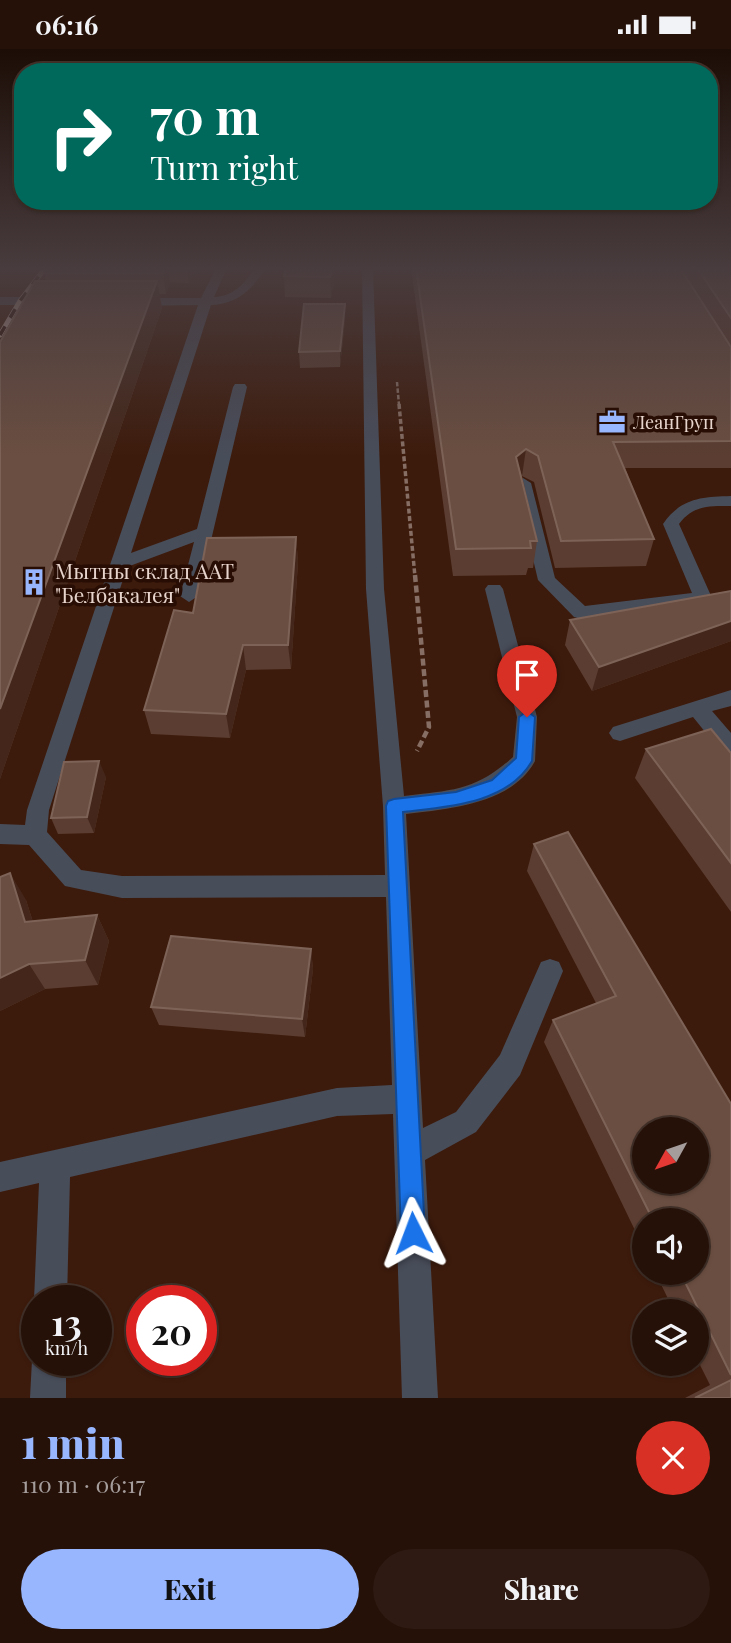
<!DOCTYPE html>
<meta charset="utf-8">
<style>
:root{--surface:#261108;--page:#2e1a12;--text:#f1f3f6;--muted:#a49d9c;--line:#423129;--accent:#97b6fd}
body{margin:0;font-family:"Playfair Display",serif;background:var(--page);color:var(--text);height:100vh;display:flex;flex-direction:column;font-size:26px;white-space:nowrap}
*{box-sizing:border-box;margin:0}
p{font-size:23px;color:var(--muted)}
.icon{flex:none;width:38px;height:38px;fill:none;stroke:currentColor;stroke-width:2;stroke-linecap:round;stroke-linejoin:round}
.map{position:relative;height:1349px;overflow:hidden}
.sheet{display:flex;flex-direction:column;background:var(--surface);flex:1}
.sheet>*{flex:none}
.banner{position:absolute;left:14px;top:14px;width:704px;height:147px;border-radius:28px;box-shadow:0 2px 5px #0004,0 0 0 2px var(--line);background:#00695c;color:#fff;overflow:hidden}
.needle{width:46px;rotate:230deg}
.controls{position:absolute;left:632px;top:1068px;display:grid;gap:14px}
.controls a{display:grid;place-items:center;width:77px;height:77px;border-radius:50%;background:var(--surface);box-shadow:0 2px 5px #0004,0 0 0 2px var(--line);font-size:35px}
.speed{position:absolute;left:21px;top:1236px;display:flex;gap:14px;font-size:35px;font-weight:700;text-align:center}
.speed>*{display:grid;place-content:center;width:91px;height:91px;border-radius:50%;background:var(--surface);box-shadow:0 2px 5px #0004,0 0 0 2px var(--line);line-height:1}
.speed small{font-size:18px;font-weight:400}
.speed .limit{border:10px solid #d22;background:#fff;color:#111}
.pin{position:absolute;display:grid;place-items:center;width:60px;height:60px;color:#fff;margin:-72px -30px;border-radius:50% 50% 50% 0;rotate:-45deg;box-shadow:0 0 7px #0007}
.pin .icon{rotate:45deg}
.me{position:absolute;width:77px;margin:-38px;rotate:357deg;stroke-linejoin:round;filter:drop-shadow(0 0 5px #0008)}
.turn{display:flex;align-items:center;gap:24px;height:147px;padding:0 21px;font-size:32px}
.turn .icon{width:91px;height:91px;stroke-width:2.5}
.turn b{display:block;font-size:49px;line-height:60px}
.round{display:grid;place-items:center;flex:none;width:74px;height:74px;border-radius:37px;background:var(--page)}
.headline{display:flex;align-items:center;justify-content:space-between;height:119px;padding:0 21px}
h1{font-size:42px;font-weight:800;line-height:52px;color:var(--accent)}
.button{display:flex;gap:14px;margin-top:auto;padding:14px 21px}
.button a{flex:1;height:80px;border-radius:42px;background:var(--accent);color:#111;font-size:28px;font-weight:800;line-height:80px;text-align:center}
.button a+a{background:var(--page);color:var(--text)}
.status{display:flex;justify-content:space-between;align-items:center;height:49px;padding:0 35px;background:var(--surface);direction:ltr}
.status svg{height:19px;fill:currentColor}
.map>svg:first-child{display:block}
.built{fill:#3d1b0c;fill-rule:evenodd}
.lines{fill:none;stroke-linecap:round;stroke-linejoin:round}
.path-far2{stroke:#866e64;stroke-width:2.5;stroke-dasharray:4.5 2;stroke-linecap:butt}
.path-far1{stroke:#866e64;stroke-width:3.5;stroke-dasharray:5 2.5;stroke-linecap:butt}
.path{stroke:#866e64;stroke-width:4.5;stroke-dasharray:7 3.5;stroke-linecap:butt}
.minor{fill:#484d5a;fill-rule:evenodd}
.rail-casing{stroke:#b8a39a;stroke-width:5}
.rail{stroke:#270d03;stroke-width:3.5;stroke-dasharray:10;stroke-linecap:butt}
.wall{fill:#5b3d31}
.shaded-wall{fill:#44271a}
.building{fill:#6a4e41;stroke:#7d6357;stroke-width:2;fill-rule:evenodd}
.route{fill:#1a73e8;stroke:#114b97;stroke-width:2}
.labels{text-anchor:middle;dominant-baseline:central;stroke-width:7;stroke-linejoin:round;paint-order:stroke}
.far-poi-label{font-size:18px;fill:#e7d4cc;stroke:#270d03;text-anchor:start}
.poi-label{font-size:21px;fill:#e7d4cc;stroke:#270d03;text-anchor:start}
</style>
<div class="status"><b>06:16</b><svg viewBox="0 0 49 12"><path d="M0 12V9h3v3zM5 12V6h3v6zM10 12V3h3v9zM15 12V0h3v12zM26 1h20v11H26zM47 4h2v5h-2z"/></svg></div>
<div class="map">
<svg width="731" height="1349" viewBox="0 0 731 1349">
<rect width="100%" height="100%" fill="#32170a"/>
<path class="built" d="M0,219H731V1349H0ZM644,1080H696V1132H644ZM644,1171H696V1223H644ZM37,1251H96V1311H37ZM142,1251H201V1311H142ZM644,1262H696V1314H644Z"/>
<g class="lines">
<path class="path-far2" d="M397,333L399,356"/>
<path class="path-far1" d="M399,355L415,528"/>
<path class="path" d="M415,526L429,678L417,702"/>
<path class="minor" d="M216,219H227L214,248C233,248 245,234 255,219H266C252,241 237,255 211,256L131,504L197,480L233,338L235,335H245L247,338L198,547L189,553L180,547L194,493L127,518L49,761L47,783L81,821L122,827L385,826L383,757L366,540L362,219H373L384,540L404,747C453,741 475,742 513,708L517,668L485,540L488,536H500L503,540L537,668L535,712C512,755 449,760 406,765L423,1079L456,1063L500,1006L541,913L550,910L559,913L563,922L520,1026L476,1083L425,1111L438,1349H402L393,1065L337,1067L70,1128L67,1251H37V1257L34,1251L39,1134L0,1143V1113L337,1039L392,1036L386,848L122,849L65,837L29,796L0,795V775L25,776L27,761L198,256L134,257L128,253L134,249H201Z
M0,248H52L58,252L52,256H0Z
M523,429L531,434L555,529L585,557L692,544L663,475C681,449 701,448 731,447V457C710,457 693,456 679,475L712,549L709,553L581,570L574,568L538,531L515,434Z
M731,641V657L712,662L731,684V707L723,705L693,668L620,692L613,690L609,684L613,678Z
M37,1299V1311H66V1349H30L32,1311Z"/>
<defs>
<path id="rail" d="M0,286L20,252L45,219"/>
</defs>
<use href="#rail" class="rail-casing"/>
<use href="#rail" class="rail"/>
</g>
<path class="wall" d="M48,219H197L189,234L170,233L166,245H159L162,259L0,730V293L46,232L44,224Z
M286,219H336L331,249L285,248L284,227Z
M411,219H731V419H625L654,490L646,517L555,519L534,433L522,427L537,492L533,519H528L526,526L453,527Z
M345,255V271L340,318L300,319L299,303Z
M296,488L298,513L291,620L246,621L230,689L151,685L144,661L193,564Z
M731,542V592L592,642L565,596L570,571Z
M646,700L731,704V863L635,729Z
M106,728L94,784L58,785L51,769Z
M534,795L731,1055V1349H685L710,1336L696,1308V1262H674L655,1223H696V1171H644V1200L544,993L553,971L596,954L527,822Z
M26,851L33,873L97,866L109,892L98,936L45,940L0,962Z
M311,900L313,920L305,988L159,976L151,958Z"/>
<path class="shaded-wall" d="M0,219H5L0,225Z
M165,219H168L170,233L166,245L163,224Z
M186,219H197L189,234Z
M332,219H336L331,249L330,228Z
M157,232L162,259L0,730V660Z
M345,255V271L340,318V302Z
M526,400L522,427L516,408Z
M296,488L298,513L291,620L288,596Z
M731,572V592L592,642L599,618Z
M243,596L246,621L230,689L226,665Z
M99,712L106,728L94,784L87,768Z
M10,824L26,851L41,899L25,873Z
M97,866L109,892L98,936L85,911Z
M311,900L313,920L305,988L302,970Z
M29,915L45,940L0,962V929Z"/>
<path class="building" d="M48,219H165L163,224H44Z
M286,219H332L330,228L284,227Z
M416,219H680L731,298V392L613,393L654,490L561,492L538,407L526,400L516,408L537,492H530L531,499L456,500Z
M697,219H731V269Z
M35,232H157L0,660V293Z
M304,255H345L340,302L299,303Z
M296,488L288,596H243L226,665L144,661L174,561L193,564L207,489Z
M731,542V572L599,618L570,571Z
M711,680L731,704V814L646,700Z
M99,712L87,768L51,769L64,713Z
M568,783L731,1055V1326L680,1223H696V1171H653L553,971L616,947L534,795ZM644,1080H696V1132H644Z
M10,824L25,873L97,866L85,911L29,915L0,929V828Z
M171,887L311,900L302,970L151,958Z
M731,1331V1349H695Z"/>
<linearGradient id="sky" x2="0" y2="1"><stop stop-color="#1c0d06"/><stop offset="0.54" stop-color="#493c3e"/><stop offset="1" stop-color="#493c3e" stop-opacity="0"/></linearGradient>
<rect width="731" height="407" fill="url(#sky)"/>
<path class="route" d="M527,662L535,668L532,712C508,755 446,758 403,763L425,1184L422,1193L413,1196L405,1193L401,1184L386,757L388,752L394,750L456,743L492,731L516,709L519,668Z"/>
<defs>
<symbol id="office-bare" viewBox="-9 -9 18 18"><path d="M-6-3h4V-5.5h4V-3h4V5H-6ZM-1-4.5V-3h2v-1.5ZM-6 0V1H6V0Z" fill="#97b6fd" stroke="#270d03" stroke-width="2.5" paint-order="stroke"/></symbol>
<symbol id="building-bare" viewBox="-9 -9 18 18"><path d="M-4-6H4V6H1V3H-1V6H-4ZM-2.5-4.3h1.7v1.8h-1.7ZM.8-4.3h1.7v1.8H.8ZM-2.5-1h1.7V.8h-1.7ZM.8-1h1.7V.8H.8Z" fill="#97b6fd" stroke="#270d03" stroke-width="2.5" paint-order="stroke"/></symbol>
</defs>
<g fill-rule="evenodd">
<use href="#office-bare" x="593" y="354" width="38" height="38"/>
<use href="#building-bare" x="15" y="514" width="38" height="38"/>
</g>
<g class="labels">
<g class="far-poi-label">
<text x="633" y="373">ЛеанГруп</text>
</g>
<g class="poi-label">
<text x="55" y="521">Мытны склад ААТ<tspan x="55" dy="24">"Белбакалея"</tspan></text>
</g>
</g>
</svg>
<div class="controls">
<a><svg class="needle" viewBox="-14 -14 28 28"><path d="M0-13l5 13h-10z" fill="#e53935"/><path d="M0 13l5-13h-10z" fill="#a49d9c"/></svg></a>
<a><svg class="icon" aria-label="sound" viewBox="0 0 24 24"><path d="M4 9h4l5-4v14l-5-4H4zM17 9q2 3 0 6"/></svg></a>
<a><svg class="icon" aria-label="layers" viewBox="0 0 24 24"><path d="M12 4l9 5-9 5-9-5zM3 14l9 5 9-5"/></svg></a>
</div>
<div class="speed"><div>13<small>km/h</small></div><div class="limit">20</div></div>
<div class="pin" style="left:527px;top:668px;background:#d93025"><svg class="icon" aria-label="arrive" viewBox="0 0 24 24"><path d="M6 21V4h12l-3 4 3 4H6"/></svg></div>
<svg class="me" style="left:413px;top:1184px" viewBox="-20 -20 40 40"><path d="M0-17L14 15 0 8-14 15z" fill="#1a73e8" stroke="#fff" stroke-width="4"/></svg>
<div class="banner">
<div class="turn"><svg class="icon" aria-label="right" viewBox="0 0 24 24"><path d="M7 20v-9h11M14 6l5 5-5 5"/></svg><div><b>70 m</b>Turn right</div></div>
</div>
</div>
<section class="sheet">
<div class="headline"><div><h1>1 min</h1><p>110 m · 06:17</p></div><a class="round" style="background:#d93025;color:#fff"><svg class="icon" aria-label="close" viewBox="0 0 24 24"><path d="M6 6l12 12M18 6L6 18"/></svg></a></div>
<div class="button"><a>Exit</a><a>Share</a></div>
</section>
